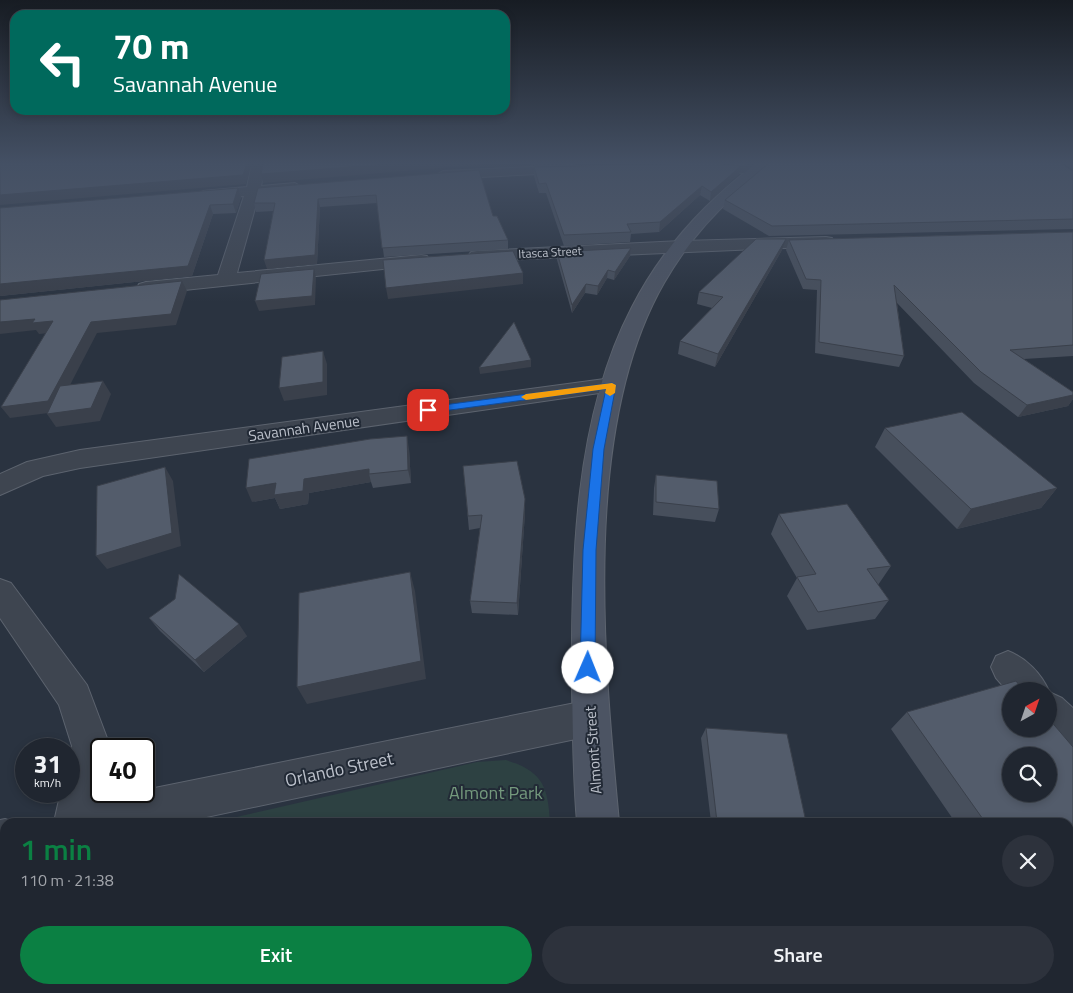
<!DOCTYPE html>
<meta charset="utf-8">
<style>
:root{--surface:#202630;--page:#2d323c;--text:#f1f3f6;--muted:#a2a5ab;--line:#3d434c;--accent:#0b8043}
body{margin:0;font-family:"Titillium Web",sans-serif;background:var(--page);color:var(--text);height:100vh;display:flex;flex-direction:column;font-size:19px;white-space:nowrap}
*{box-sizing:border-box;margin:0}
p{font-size:16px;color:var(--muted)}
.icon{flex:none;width:28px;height:28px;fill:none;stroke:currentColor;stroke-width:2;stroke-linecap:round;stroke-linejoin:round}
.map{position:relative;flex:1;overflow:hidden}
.sheet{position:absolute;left:0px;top:818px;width:1074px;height:176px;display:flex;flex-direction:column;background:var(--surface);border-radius:15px 15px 0 0;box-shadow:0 2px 8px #0003,0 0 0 1px var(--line)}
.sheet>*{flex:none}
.hud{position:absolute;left:10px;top:10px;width:500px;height:105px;border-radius:15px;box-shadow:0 2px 8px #0003,0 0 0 1px var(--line);background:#00695c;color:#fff;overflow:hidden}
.needle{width:32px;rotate:40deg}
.fabs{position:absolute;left:1002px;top:682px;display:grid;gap:10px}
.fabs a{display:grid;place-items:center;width:55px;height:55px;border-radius:50%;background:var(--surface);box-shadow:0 2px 8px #0003,0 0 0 1px var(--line);font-size:25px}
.speed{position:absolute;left:15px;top:738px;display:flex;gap:10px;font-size:25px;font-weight:700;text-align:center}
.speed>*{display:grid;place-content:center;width:65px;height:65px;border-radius:50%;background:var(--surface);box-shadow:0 2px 8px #0003,0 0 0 1px var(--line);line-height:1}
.speed small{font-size:12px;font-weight:400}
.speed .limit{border:2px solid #111;border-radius:8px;background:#fff;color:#111}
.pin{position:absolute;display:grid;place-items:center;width:42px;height:42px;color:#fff;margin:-21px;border-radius:10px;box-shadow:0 2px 8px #0006}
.me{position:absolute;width:55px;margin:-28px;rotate:1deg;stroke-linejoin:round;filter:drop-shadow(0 0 4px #0008)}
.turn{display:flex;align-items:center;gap:18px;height:105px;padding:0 20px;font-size:22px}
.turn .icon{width:65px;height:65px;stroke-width:2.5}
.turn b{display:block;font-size:35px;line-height:42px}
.round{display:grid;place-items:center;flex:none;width:52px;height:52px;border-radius:26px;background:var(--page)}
.headline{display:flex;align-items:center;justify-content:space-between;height:85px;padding:0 20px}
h1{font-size:30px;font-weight:600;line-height:38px;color:var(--accent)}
.primary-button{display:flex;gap:10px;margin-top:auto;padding:10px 20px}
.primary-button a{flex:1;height:58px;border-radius:30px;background:var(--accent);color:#fff;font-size:20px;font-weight:600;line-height:58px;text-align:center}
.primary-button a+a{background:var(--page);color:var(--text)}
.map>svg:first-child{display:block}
.green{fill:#2d4142}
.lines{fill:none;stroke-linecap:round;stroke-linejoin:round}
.street-casing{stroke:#5c636e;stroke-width:2}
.secondary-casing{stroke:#5c636e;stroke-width:2}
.street{fill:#3e4550;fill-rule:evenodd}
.secondary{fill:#4c5463;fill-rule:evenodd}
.wall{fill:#474f5c}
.shaded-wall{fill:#3a404b}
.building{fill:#535c6b;stroke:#3a404b;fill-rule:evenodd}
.route{fill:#1a73e8;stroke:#114b97}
.slow{fill:#f59e0b}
.labels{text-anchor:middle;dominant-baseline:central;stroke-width:4;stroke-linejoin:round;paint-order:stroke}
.far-street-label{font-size:12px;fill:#bbc0ca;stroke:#222a36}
.street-label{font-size:15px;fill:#bbc0ca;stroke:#222a36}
.near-street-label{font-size:18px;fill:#bbc0ca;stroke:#222a36}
.near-park-label{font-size:18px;fill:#74997d;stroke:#222a36}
</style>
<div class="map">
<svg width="1073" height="993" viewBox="0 0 1073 993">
<rect width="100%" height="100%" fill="#2a3340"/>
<path class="green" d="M506,760C542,771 548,786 550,822H215L477,762Z
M5,948V989H559V993H0V965Z"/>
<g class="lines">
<defs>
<path id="street" d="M252,163H266L261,186L295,183L302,187L295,191L259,194L237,273L421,255L427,256L430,260L427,264L421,265L146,294L139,292L137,288L139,284L146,282L218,275L244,196L203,199L196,195L203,191L247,187Z
M700,163L756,166L763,170L756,174L705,170L698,166Z
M572,165L577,166L579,169L577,172L443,179L436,175L443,171Z
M826,237L832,238L834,242L832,246L477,261L471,260L468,256L471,252L477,251L681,241Z
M612,378L620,380L623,385L620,390L80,468L43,476L0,495V474L27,462L80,450Z
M0,579L11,583L87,685L110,746V749H101L100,799L590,700L603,705L609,718L603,731L590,736L183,822H54L61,791H69V759L72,746L59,705L0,618Z
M1008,651C1026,658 1041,673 1049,691H1011V695L996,678L991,667L996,656Z
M1049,692L1062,698L1073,708V754L1060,748L1042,729H1049Z
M5,819L14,822H5V861L0,862V820Z"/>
<path id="secondary" d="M757,163H772C762,176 744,186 732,198C705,222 682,252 664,283C581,427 604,662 619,822H577C573,778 573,732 572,687C571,564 574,418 632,307C661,250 706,201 757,163Z
M587,989H635V993H587Z"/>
</defs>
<use href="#street" class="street-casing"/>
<use href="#secondary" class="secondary-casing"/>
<use href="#street" class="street"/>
<use href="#secondary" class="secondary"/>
</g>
<path class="wall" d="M531,163H636L531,165Z
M1062,163H1073V170Z
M534,167L739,174L710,201L700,195L659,232L631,234L630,242L564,246L546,193H539L534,176Z
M479,170L493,216L508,240V249L384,257L377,203L320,207L317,264L267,269L273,211L256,212L254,203Z
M1073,171V229L769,236L723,209L725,200Z
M241,197L236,213L213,214L192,276L0,296V208Z
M1073,232V356L1024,359L1073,392V399L1068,406L1018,417L974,383L897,303L904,356L899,367L815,353L817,290L803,289L786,250L789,240Z
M631,248L630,256L614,280L607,278L597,295L585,293L572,313L557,260V252Z
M782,250L715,367L678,354L680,341L712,308L697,304L699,292Z
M885,428L1057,488L1041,508L957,529L875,447Z
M409,449L411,483L373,488L371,482L309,493L308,504L280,509L275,498L252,502Z
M463,466L525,499V513L518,615L472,613L470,601L480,528L469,530Z
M656,475L719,509L715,522L653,515L654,488Z
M779,514L891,566L878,585L889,600L875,619L807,630L787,596L797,578L771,534Z
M149,618L247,636L204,672L160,631Z
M907,712L1069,822H955L891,729Z
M706,728L806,822H711L701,738Z
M1073,916V932L1069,926V918Z"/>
<path class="shaded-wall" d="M247,163H252L246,184L0,205V195Z
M401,163H498L263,183L261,174Z
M741,166L739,174L710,201L711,192Z
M702,186L700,195L659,232L660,222Z
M238,188L241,197L236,213L233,204Z
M318,199L320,207L317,264L267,269L264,260Z
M210,205L213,214L192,276L0,296V284Z
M786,239L782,250L715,367L718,354Z
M631,248L630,256L614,280L615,272Z
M314,269L316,278L315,305L259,311L255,301Z
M608,270L607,278L597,295L598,286Z
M523,273V284L388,299L386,288Z
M182,281L187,291L176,325L97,333L56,412L10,418L1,407L91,322Z
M586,284L585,293L572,313V305Z
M35,319L53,321L60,332L39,334L36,330L0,334V322Z
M323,351L327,364V395L284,401L279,388Z
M531,360V367L480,374L479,368Z
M103,381L111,394L100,421L56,427L47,414Z
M1073,395V399L1068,406L1018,417L1027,405Z
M407,436L409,449L411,483L408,470Z
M165,467L173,481L181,546L107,569L96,556Z
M369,469V474L371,482L309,493L308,504L280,509L275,498L252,502L246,488Z
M1057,488L1041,508L957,529L971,509Z
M525,499V513L518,615L517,603Z
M410,572L415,591L426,679L307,704L297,687Z
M239,624L247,636L204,672L195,660Z
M1073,844V847L1069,849V846Z"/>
<path class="building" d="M0,163H247L243,175L0,195Z
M263,163H401L261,174Z
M712,163L741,166L711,192L702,186L660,222L627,224L631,232L564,235L546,183L539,184L534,167Z
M769,163H1060L1073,171V219L772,226L725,200Z
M479,170L493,216H497L508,240L382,248L376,195L318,199L315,255L264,260L275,203H254L258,188Z
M238,188L233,204L210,205L188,266L0,284V208Z
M1073,232V345L1010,350L1073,392V395L1027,405L981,372L894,285L904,356L819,342L821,280L806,279L789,240Z
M756,239H786L718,354L680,341L723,297L699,292Z
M631,248L615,272L608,270L598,286L586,284L572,305L557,252Z
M513,251L523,273L386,288L383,260Z
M314,269L312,296L255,301L261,274Z
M182,281L171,314L91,322L48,401L1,407L53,321L32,323L35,319L0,322V300Z
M514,322L531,360L479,368Z
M323,351V382L279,388L282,357Z
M103,381L91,408L47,414L60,386Z
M962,412L1057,488L971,509L885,428Z
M407,436L408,470L369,474V469L304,479L303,491L274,495L276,483L246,488L249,459L370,439Z
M517,461L525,499L517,603L470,601L482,515L468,516L463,466Z
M165,467L172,533L96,556L97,486Z
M656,475L717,481L719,509L656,502Z
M847,504L891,566L867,569L889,600L818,612L797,577L816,574L779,514Z
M410,572L421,661L297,687L299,593Z
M179,574L239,624L195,660L149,618L175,599Z
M1016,681L1024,691H1011V729H1049V719L1073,747V844L1069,846V822H985L907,712ZM1011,756H1049V794H1011Z
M706,728L787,734L806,822H717Z"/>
<linearGradient id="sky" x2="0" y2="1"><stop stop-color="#171c23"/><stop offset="0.54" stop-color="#445064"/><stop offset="1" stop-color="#445064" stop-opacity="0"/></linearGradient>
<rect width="1073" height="302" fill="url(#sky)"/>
<path class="route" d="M612,383L616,385L604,449L596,550L595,668L593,672L588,674L583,672L580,668L583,550L593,449L606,389L428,413L423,410L428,407Z"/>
<path class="slow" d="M612,383L616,385L615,393L610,396L605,393L606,389L526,400L521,397L526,394Z"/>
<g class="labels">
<g class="far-street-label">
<text transform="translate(550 252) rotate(-3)">Itasca Street</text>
</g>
<g class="street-label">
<text transform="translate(304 428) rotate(-8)">Savannah Avenue</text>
<text transform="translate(593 750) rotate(-94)">Almont Street</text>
</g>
<g class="near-street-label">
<text transform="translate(339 769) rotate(-12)">Orlando Street</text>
</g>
<g class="near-park-label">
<text x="496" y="792">Almont Park</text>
</g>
</g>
</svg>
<div class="fabs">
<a><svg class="needle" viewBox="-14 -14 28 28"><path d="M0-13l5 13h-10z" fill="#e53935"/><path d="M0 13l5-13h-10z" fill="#a2a5ab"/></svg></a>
<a><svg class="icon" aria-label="search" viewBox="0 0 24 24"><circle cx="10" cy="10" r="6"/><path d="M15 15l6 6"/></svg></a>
</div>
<div class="speed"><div>31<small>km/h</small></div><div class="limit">40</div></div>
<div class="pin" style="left:428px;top:410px;background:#d93025"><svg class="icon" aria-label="arrive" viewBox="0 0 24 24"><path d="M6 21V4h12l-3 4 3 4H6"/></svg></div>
<svg class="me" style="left:588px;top:668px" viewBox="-20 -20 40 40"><circle r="19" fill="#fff"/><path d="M0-13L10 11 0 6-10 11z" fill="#1a73e8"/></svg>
<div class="hud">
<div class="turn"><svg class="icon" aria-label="left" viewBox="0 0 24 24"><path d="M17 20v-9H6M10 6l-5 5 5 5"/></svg><div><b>70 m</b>Savannah Avenue</div></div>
</div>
<section class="sheet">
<div class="headline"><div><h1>1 min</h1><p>110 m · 21:38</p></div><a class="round"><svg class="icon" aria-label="close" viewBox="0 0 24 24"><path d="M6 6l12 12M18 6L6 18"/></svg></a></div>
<div class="primary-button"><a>Exit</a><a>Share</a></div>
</section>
</div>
